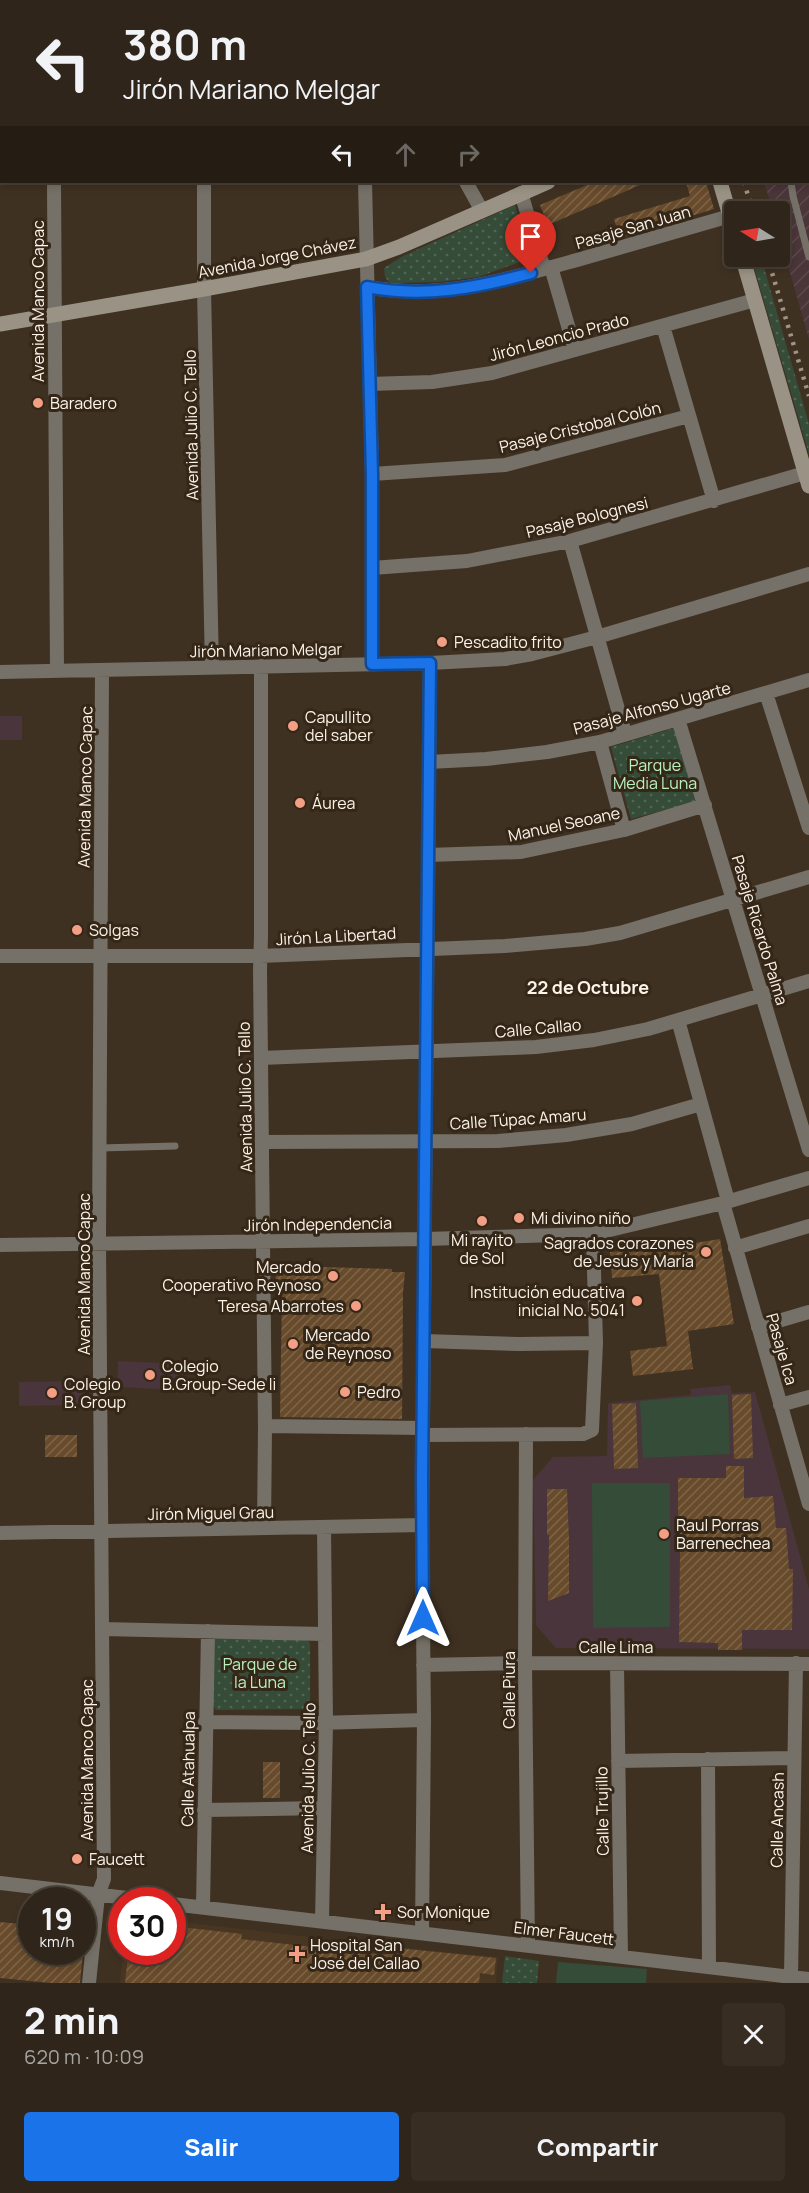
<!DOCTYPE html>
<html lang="es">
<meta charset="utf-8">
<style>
:root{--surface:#2f251a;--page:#372d23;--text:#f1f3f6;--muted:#a7a5a2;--line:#4a4239;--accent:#1a73e8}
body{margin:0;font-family:Manrope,sans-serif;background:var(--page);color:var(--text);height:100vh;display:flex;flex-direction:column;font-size:22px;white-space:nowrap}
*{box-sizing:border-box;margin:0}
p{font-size:20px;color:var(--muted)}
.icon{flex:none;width:33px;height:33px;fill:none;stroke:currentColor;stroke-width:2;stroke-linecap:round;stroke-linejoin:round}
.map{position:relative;height:1983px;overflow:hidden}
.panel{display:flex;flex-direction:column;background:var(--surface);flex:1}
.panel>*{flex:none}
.guide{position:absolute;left:0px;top:0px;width:810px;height:183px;box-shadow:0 3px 9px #0003,0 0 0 2px var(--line);background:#2f251a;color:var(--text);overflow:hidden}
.needle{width:39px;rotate:281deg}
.fabs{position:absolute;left:724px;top:201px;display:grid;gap:12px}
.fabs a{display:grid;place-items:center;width:66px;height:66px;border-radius:6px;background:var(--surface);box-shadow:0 3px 9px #0003,0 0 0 2px var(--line);font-size:30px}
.speed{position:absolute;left:18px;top:1887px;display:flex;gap:12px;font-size:30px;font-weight:700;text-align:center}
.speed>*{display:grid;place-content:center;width:78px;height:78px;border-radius:50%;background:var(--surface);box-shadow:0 3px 9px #0003,0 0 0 2px var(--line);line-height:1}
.speed small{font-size:15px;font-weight:400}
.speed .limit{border:9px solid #d22;background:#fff;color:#111}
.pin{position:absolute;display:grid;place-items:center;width:51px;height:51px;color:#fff;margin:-62px -26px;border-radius:50% 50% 50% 0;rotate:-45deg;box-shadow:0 0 6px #0007}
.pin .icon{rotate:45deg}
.me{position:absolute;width:66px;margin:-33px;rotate:0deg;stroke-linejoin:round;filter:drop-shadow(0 0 4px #0008)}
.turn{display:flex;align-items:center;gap:21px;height:126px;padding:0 24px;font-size:27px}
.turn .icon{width:78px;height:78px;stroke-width:2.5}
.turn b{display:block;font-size:42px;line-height:51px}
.lanes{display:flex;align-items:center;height:57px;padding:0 24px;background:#0003;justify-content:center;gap:30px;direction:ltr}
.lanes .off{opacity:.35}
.round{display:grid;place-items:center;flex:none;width:63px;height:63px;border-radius:6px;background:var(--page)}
.headline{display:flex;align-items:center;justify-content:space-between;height:102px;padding:0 24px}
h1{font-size:36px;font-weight:800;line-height:45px}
.cta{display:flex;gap:12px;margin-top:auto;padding:12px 24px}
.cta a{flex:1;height:69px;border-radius:6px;background:var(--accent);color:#fff;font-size:24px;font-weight:800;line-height:69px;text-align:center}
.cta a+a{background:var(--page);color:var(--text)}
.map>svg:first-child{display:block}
.built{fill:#493622}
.industrial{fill:url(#industrial-furrows)}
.education{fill:#49353b}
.grass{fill:#354c38}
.park{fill:url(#park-dots)}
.building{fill:url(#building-hatch)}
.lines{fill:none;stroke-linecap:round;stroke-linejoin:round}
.lane{stroke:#767168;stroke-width:7}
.street{stroke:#767168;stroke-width:14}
.secondary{stroke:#9a9385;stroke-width:15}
.rail{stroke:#9f9488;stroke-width:4.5;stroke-dasharray:3 6;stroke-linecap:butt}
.route-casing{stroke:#114b97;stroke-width:15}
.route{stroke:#1a73e8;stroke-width:10}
.poi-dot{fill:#f39f85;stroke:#352718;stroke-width:2}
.labels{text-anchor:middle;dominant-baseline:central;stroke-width:6;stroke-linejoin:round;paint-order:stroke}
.street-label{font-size:16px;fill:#fcf3e9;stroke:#352718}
.poi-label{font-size:16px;fill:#fcf3e9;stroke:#352718;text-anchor:start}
.park-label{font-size:16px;fill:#b7f1be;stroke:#352718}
.neighbourhood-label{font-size:18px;font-weight:bold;fill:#fcf3e9;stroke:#352718}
</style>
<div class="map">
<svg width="809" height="1983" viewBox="0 0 809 1983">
<defs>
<pattern id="industrial-furrows" width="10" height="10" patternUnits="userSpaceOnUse" patternTransform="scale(1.5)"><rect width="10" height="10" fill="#4a3539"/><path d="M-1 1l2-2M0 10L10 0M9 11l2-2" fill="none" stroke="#5c494c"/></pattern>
<pattern id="park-dots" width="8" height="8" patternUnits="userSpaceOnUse" patternTransform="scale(1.5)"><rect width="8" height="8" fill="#354c38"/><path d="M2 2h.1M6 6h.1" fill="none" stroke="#536655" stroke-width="1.8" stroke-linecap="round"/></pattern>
<pattern id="building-hatch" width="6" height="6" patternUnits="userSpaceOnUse" patternTransform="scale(1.5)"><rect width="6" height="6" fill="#684b2b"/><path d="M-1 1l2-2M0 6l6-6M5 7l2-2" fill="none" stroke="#7e654a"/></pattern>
</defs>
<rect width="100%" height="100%" fill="#3f3122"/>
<path class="built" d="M173,1921L385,1946L498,1957L496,1983H120L123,1952H172Z"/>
<path class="industrial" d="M809,126V339L780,237V212L773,211L764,182H808Z"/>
<path class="education" d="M0,716H22V740H0Z
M118,1361L184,1364L182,1390L117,1387Z
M86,1381L85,1405L19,1406V1382Z
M730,1385L732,1393L755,1392L809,1589V1649L556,1648L536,1625L533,1480L553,1457L607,1456L608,1403L691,1395L690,1389Z"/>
<path class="grass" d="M728,1394L730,1454L643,1458L640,1401Z
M592,1483H670V1627L593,1628Z
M558,1962L647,1969L646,1983H556Z"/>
<path class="park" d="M515,205L531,258L478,277L439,282L390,283L385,277L384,268L403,256Z
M751,257H761L809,424V454Z
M677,727L698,801L631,819L611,747Z
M215,1637L304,1638L310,1643V1703L304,1709L216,1710L210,1702L211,1642Z
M505,1956L539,1961L537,1983H502Z"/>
<path class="building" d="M594,182H647L548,225L540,205Z
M686,182H706L714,209L620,238L614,219L690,196Z
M720,1239L734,1324L688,1331L693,1369L633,1376L630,1351L667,1346L659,1274L612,1278L610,1252L653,1249V1251L696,1245L695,1243Z
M321,1267L392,1269V1272H405L403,1293L402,1419L280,1417L282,1293H275L276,1268L321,1269Z
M751,1394L753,1458L734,1459L732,1395Z
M636,1403L638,1468L614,1469L612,1404Z
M45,1435H77V1457H45Z
M726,1466H744V1498L773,1496L776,1528H786L789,1569H793L792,1630H742V1650H718V1643L679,1642L680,1550H678V1478H726Z
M547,1489H567L569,1540V1593L548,1601L549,1535H547Z
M263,1762H280V1798H263Z
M0,1922L32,1925V1952H83L80,1983H51L0,1978Z
M172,1926L242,1934L241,1939L386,1955L387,1947L496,1958L494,1975L480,1973L479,1983H125L128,1956L152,1959V1954L172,1956Z"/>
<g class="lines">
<path class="lane" d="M771,2V0
M808,71H809
M791,182L793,196L809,257
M100,1148L175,1146"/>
<path class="street" d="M204,0V2
M362,0V2
M458,0V2
M552,0V2
M54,2V0
M221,2L229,0
M0,43L2,42
M54,182L57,671
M204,182V289L212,668
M365,182L372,474V664
M466,182L482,211
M521,193L544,269
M551,267L575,350
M367,287C442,301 512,278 584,258C633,244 681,230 730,216
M663,326L714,501
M369,384L432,382L492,373L755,300
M372,474L505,465L689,416
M570,541L625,734
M372,568L467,561L570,541L805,473
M261,666V936L260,970L265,1426L264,1528
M0,672L430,663L505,659L532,654L597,637L809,574
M766,693L809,828
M678,719L809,1150
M600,742L624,830
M429,762L486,759L547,752L600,742L809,680
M428,855L521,852L624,830L705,805
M0,956H260L505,946L585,939L620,933L809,877
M678,1020L728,1201
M261,1058L536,1047L594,1040L648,1029L809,981
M262,1142L498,1141L566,1135L632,1124L701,1104
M723,1203L809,1504
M0,1245L425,1239L593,1234L723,1203L809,1178
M735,1248L809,1226
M758,1327L809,1312
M424,1341L519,1344L596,1343
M780,1405L809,1397
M265,1426L423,1428
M526,1434L525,1663L528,1946
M423,1435L583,1434L592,1430L596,1343L593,1234
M0,1533L422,1525
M102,1629L325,1634
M617,1664L621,1957
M423,1665L525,1663L809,1664
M205,1722L318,1723L424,1720
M708,1759L709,1967
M618,1761L794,1758
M204,1810L324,1808
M0,1883L144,1900
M172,1904L809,1979
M203,1907L208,1631
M322,1921L326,1723L324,1527
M422,1933L424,1720L422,1525L430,663
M791,1977L796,1663
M89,1983L98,1895L104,1879L99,1243L102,671"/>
<path class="secondary" d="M667,0L668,2
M808,104H809
M720,182L735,233
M742,256L809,486
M0,324L204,289L366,259L399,247L548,182"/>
<path class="rail" d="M692,0L693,2
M744,182L753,212
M767,256L809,396"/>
</g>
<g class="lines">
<defs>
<path id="route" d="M423,1618L422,1480L430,663L372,664V474L367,287C424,298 477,288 531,273"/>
</defs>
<use href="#route" class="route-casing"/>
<use href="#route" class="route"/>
</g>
<g class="poi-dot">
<circle cx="38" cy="403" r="6"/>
<circle cx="442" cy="642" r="6"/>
<circle cx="293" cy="726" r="6"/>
<circle cx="300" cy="803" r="6"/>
<circle cx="77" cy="930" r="6"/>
<circle cx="519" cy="1218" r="6"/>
<circle cx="482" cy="1221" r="6"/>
<circle cx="706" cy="1252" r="6"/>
<circle cx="333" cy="1276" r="6"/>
<circle cx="637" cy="1301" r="6"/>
<circle cx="356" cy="1306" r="6"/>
<circle cx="293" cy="1344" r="6"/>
<circle cx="150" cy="1375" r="6"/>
<circle cx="345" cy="1392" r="6"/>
<circle cx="52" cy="1393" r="6"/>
<circle cx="664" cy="1534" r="6"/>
<circle cx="77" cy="1859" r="6"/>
<path d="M380 1903h6v6h6v6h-6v6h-6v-6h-6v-6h6z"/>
<path d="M294 1945h6v6h6v6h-6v6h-6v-6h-6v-6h6z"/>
</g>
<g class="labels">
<g class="street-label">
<text transform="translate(633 227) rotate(-16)">Pasaje San Juan</text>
<text transform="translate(277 257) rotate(-11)">Avenida Jorge Chávez</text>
<text transform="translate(38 301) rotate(-90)">Avenida Manco Capac</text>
<text transform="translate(559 337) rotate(-15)">Jirón Leoncio Prado</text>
<text transform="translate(191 425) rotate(-91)">Avenida Julio C. Tello</text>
<text transform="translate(580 427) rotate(-14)">Pasaje Cristobal Colón</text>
<text transform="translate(587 517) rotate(-14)">Pasaje Bolognesi</text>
<text transform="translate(266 650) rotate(-1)">Jirón Mariano Melgar</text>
<text transform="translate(652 708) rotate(-15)">Pasaje Alfonso Ugarte</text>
<text transform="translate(85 787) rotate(-89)">Avenida Manco Capac</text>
<text transform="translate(564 824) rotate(-12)">Manuel Seoane</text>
<text transform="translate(760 930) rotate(73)">Pasaje Ricardo Palma</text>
<text transform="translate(336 936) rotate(-3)">Jirón La Libertad</text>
<text transform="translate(538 1028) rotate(-5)">Calle Callao</text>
<text transform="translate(245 1097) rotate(-91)">Avenida Julio C. Tello</text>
<text transform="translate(518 1119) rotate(-4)">Calle Túpac Amaru</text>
<text transform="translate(318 1224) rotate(-1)">Jirón Independencia</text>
<text transform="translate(84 1274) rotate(-90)">Avenida Manco Capac</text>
<text transform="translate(782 1349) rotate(74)">Pasaje Ica</text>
<text transform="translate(211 1513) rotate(-1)">Jirón Miguel Grau</text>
<text x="616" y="1647">Calle Lima</text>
<text transform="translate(509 1690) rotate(-90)">Calle Piura</text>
<text transform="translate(87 1760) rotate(-90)">Avenida Manco Capac</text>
<text transform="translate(188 1769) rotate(-89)">Calle Atahualpa</text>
<text transform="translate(308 1778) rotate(-89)">Avenida Julio C. Tello</text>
<text transform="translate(602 1811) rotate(-91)">Calle Trujillo</text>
<text transform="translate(777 1820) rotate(-89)">Calle Ancash</text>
<text transform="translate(564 1933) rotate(7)">Elmer Faucett</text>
</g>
<g class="poi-label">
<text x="50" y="403">Baradero</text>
<text x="454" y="642">Pescadito frito</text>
<text x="305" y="717">Capullito<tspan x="305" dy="18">del saber</tspan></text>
<text x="312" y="803">Áurea</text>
<text x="89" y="930">Solgas</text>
<text x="531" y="1218">Mi divino niño</text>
<text x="482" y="1240" text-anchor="middle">Mi rayito<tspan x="482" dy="18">de Sol</tspan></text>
<text x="694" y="1243" text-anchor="end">Sagrados corazones<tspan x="694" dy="18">de Jesús y María</tspan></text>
<text x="321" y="1267" text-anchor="end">Mercado<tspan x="321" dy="18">Cooperativo Reynoso</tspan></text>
<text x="625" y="1292" text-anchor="end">Institución educativa<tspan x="625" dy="18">inicial No. 5041</tspan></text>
<text x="344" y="1306" text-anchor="end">Teresa Abarrotes</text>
<text x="305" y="1335">Mercado<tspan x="305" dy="18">de Reynoso</tspan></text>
<text x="162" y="1366">Colegio<tspan x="162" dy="18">B.Group-Sede Ii</tspan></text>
<text x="64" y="1384">Colegio<tspan x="64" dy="18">B. Group</tspan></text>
<text x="357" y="1392">Pedro</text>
<text x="676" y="1525">Raul Porras<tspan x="676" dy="18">Barrenechea</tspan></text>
<text x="89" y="1859">Faucett</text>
<text x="397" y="1912">Sor Monique</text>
<text x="310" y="1945">Hospital San<tspan x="310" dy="18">José del Callao</tspan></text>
</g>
<g class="park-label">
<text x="655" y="765">Parque<tspan x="655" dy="18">Media Luna</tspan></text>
<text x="260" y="1664">Parque de<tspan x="260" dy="18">la Luna</tspan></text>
</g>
<g class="neighbourhood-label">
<text x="588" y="987">22 de Octubre</text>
</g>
</g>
</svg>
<div class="fabs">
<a><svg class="needle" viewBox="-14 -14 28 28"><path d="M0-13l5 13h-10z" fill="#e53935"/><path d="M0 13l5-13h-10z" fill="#a7a5a2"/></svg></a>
</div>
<div class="speed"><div>19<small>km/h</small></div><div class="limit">30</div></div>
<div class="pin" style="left:531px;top:273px;background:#d93025"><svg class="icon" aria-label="arrive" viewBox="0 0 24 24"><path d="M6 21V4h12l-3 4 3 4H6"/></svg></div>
<svg class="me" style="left:423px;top:1618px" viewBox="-20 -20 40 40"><path d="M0-17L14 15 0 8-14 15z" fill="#1a73e8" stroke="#fff" stroke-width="4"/></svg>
<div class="guide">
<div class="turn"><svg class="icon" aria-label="left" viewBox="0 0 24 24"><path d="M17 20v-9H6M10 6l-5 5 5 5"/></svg><div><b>380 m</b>Jirón Mariano Melgar</div></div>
<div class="lanes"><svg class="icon" aria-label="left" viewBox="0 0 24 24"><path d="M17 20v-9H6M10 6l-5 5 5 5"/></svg><svg class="icon off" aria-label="ahead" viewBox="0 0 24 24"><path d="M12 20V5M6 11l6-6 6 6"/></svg><svg class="icon off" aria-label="right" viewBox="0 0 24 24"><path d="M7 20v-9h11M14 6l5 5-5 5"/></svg></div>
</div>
</div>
<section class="panel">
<div class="headline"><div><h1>2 min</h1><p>620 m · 10:09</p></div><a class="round"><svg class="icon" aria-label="close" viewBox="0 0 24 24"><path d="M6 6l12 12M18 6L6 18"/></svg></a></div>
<div class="cta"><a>Salir</a><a>Compartir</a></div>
</section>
